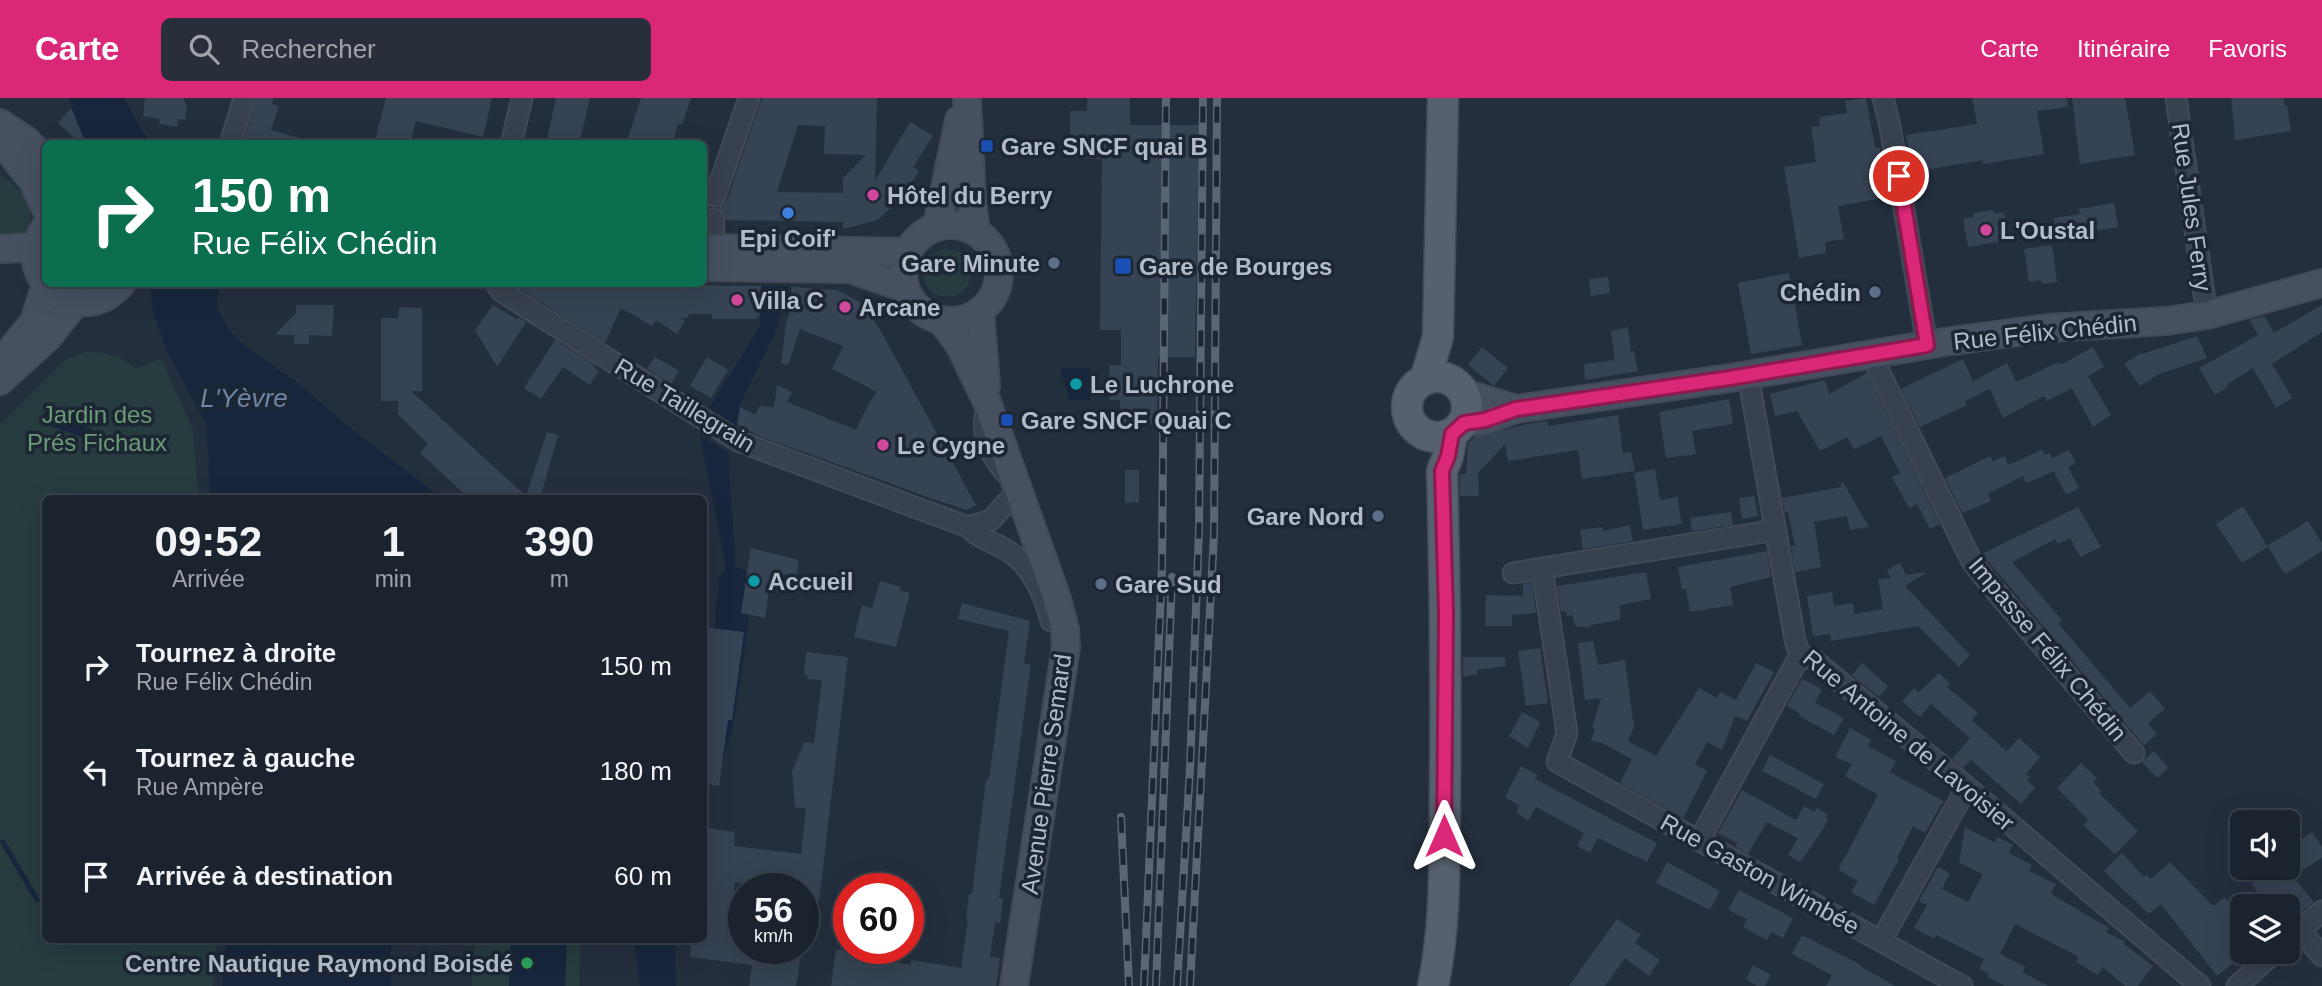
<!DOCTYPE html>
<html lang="fr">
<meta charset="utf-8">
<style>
:root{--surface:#1b232e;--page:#282f3a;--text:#f1f3f6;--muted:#a0a4aa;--line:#39404a;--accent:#db2777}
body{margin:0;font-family:Arial,sans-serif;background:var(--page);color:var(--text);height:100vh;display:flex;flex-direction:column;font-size:26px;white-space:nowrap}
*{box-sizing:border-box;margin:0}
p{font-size:23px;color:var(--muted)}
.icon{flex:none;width:38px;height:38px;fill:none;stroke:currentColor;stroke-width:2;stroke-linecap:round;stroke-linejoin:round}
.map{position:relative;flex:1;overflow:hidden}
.side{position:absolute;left:42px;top:397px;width:665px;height:448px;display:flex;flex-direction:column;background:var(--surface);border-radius:10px;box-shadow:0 7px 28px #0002,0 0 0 2px var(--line)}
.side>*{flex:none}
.hud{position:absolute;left:42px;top:42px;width:665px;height:147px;border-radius:10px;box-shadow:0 7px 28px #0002,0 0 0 2px var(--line);background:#0b6e4f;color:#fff;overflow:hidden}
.fabs{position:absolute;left:2230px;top:712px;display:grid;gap:14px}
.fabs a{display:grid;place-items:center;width:70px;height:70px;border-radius:10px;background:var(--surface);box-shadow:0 7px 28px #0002,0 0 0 2px var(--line);font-size:35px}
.speed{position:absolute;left:728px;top:775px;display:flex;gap:14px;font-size:35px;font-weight:700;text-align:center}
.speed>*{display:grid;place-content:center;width:91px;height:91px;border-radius:50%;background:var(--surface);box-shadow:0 7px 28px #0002,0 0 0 2px var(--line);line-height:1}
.speed small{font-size:18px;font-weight:400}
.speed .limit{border:10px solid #d22;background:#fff;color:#111}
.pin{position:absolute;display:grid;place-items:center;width:60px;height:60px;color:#fff;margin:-30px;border:4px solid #fff;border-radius:50%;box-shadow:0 2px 7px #0007}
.me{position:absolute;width:77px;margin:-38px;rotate:0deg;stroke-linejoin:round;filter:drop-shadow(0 0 5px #0008)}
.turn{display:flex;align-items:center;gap:24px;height:147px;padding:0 35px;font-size:32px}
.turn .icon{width:91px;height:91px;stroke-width:2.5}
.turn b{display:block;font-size:49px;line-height:60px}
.eta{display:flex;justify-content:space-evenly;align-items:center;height:119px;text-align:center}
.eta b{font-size:42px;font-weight:800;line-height:49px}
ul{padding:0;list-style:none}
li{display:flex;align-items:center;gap:21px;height:105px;padding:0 35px}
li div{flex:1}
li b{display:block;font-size:26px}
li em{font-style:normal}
header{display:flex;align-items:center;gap:42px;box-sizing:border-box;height:98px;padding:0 35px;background:var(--accent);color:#fff}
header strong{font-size:33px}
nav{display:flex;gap:38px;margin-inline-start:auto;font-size:24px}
.search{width:490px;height:63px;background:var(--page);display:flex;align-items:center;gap:18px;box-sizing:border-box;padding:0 24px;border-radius:10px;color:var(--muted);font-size:26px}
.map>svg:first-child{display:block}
.green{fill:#263c3f}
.water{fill:#17263c}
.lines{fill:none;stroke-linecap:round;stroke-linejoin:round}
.stream{stroke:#17263c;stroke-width:5}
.river{stroke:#17263c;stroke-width:33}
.building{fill:#364354;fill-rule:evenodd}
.street-casing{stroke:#414a57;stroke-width:23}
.secondary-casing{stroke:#414a57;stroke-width:30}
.primary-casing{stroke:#414a57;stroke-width:33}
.street{stroke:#38414e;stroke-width:19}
.secondary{stroke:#465061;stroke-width:26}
.primary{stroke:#56606e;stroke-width:30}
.rail-casing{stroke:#5a6575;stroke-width:8}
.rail{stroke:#1d2633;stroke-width:5;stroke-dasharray:16;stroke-linecap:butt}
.route-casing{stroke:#8e194d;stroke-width:18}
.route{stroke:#db2777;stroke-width:12}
.transit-dot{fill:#1a4fb4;stroke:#1d2633;stroke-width:2.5}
.hotel-dot{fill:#d1479c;stroke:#1d2633;stroke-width:2.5}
.shop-dot{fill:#3f7fe0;stroke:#1d2633;stroke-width:2.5}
.service-dot{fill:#5c6f8a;stroke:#1d2633;stroke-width:2.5}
.culture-dot{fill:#0f9aa8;stroke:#1d2633;stroke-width:2.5}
.leisure-dot{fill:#2e9e5b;stroke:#1d2633;stroke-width:2.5}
.labels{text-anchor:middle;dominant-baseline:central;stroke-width:7;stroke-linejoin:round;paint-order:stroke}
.poi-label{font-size:24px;font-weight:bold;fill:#b4bcc9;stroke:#1d2633;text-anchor:start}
.street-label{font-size:24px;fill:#b4bcc9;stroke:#1d2633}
.park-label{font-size:24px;fill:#6b9a76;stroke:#1d2633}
.water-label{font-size:26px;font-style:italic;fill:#6d86a8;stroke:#1d2633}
</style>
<header>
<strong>Carte</strong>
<div class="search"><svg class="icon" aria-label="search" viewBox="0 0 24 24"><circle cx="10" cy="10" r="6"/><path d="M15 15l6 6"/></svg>Rechercher</div>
<nav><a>Carte</a><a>Itinéraire</a><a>Favoris</a></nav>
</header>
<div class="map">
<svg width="2322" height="888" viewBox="0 0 2322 888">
<rect width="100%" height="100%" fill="#242f3e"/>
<path class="green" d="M0,78C8,81 13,86 19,92C34,109 35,121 21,139L0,140Z
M923 175a24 24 0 1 1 48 0a24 24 0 1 1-48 0Z
M87,254C108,254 119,258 136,270L161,261L193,332L199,401H46V842H216L213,888H0V327L66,261Z
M475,842H581L579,888H472Z"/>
<path class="water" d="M68,0H124L143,35L153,45H86Z
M150,186H219L217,210L230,233L244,247L295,283L353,332L443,401H210L207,328L167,253L153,215Z
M761,188H789L774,237L740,306L737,327L709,311L760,228Z
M1060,270H1090V302H1070Z
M48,312L64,325C79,321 93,334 106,339C110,341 118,340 123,339L124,347L111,349L50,328L44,323L43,316Z
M700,338L728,354L737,485L745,487L738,533L725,531L730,500L729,485Z
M226,842H395L390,853L391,888H222Z
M511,842H567L565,888H509Z
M634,842H675L676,888H640Z"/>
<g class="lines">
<path class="stream" d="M3,744L37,802"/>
<path class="river" d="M704,666L718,621L731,532L735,486"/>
</g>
<path class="building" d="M145,0H183L187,8L185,22L178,21L177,29L159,26L160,21L143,18Z
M256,0H274L272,6L279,8L271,32L303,41L302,46H243Z
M386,0H492L483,39L416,23L410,46H374Z
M556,0H590L579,46H546Z
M641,0H691L682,27L678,26L672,46H626Z
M762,0H877L875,83L910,24L933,38L913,69L919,73L902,99L878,122L843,131V124L726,122L724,115L718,110L727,102ZM798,27L825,28L824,56L866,57L843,80V95L777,94Z
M1087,0H1130V27H1199L1195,259H1158L1157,326L1120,325V302H1110L1109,267H1121V232H1100L1102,61L1075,60L1076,49H1070V13H1087Z
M1866,0L1875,50L1880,49L1889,99L1838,108L1844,141L1825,144L1826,155L1799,160L1784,69L1816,64L1811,29L1820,28L1819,19L1847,15L1845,3Z
M1972,0H2067L2068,9L2037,13L2044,56L1983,66V62L1913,74L1906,37L1977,26Z
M2072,0H2125L2135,57L2080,66Z
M2231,0H2284L2285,8H2287L2291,33L2235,42Z
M71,10L86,46H81L58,25Z
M2114,105L2118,129L2057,139L2054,120L2080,116L2079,111Z
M1993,112L1994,116L2004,114L2009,142L1968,149L1963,121L1974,119L1973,115Z
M2052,147L2057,184L2042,186L2041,182L2029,184L2024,151Z
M1789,175L1802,247L1751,256L1738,185Z
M1608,179L1610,195L1591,198L1589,181Z
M520,186L761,188L760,216L757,221H712V216H689L687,220H679L685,223L677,236L656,222L652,228L621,210L605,245L520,191Z
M792,189L837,192L862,205L878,228L976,407L967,412L930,400L757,337L737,326L740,309L755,317L760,308L774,309L777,287L792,294L787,304L856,332L869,305L877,294L832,271L843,248L800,231L788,267L781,265L786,226L793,204L790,203Z
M296,207H334L332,238L309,237V246H294L295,237H275L296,215Z
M493,207L518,222V219L526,224L497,269L475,232Z
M2322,207V234L2272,266L2292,300L2276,310L2253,270L2226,287L2228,289L2215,297L2199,270L2258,237L2249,222L2264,218L2274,235Z
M399,209L422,210V293H411L526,398L547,334L558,337L540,401H470L420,355L428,346L398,316V303H381V220H398Z
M1628,229L1631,254L1634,253L1638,273L1585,282L1584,266L1615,262L1611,233Z
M2197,238L2207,260L2159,276L2140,288L2124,266L2141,255L2142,256Z
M555,242L595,267L594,270L599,273L590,287L563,269L541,301L524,290Z
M1482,249L1508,270L1494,288L1468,267Z
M2093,249L2104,269L2088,278L2111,317L2093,329L2072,290L2047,303L2044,298L2003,320L1990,291L1965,303L1967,307L1920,329L1901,291L1963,261L1973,283L2007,265L2016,284L2059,264L2060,267Z
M655,259L679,273L671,286L647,271Z
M707,259L728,272L711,300L690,288Z
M1867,275L1940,426L1930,431L1917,406L1909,410L1892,379L1900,375L1881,338L1854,351L1847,339L1820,353L1797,313L1775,318L1770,296L1825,282L1829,296Z
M1729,301L1733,326L1692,333L1696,356L1666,360L1659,314Z
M1618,317L1623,355L1631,354L1635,373L1582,381L1578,352L1508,363L1505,346L1478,375L1479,398H1460V376H1466L1468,346L1474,339L1528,326L1547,323L1548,328Z
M2042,352L2044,357L2050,355L2052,360L2069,352L2076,365L2068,369L2079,390L2066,397L2054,373L2026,385L2023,378L1988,396L1991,403L1962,415L1945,380L1990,358L1993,363L2005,358L2008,367Z
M1655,371L1660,402L1677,399L1682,426L1643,432L1634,375Z
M1125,372H1139V404L1125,405Z
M1841,384H1843L1869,429L1850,432L1847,418L1814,424L1821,469L1795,474L1791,448H1795L1788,414H1785L1782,400L1841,389Z
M1754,398L1758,418L1742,421L1739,400Z
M2243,408L2267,448L2308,423L2322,445V453L2285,476L2268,449L2242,465L2216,426Z
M2078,409L2101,449L2080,459L2070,440L2058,446L2055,441L2012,464L2062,522L2058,525L2130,610L2150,593L2165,611L2148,625L2157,636L2144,647L1982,456Z
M1731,414L1733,427L1692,433L1690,420Z
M1630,427L1633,443L1583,451L1580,432L1603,429V433Z
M751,450L799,462L796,480L772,473L765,520L741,515Z
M1767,453L1771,479L1730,489L1733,507L1690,514L1686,491H1682L1678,469Z
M1900,465L1906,477L1927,474L1905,488L1970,557L1959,569L1918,528L1831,543L1830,536L1813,538L1807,498L1832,494L1834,508L1853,505L1854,516L1883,511L1878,481L1891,480L1887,472Z
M1646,474L1651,501L1620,507V522L1590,527L1591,529H1576L1572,517L1567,518L1566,513H1561L1557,488Z
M880,483L901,489L900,493L910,495L896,549L854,539L862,507L872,510Z
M1532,484L1536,515L1512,517V528H1485L1486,497L1523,498V486Z
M962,505L1030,523L1024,566H1031L999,800L1003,801L1000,825L995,824L990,859L1000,860L996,888H831L836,851L862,855L861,859L911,867V862L961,870L968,821H966L969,796H972L986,681H989L1009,533L958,521Z
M704,529L744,534L732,622H728L719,688L704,686Z
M1593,543L1598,567L1625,562L1634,629L1628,643L1656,658L1699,590L1717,600L1720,594L1736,602L1756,565L1774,574L1747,623L1735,618L1722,652L1707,644L1695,666L1707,673L1683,720L1620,685L1632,661L1602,645L1591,643L1595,631L1592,630L1601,600L1585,602L1578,545Z
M1540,550L1548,605L1526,608L1518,553Z
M806,554L848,559L819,803L803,801V791H771V788L735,784L731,818L744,820V850H802L796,888H749L752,867L690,859L692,842H704V761L708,730L735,734L734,748L801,756L806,711L795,709L792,674L804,644L814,645L822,582L807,581V577L804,576Z
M1463,559H1505L1506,568L1477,572V577L1463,578Z
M1862,565L1888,588L1879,599L1852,577Z
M1939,575L1950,585L1947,589L1978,615L1972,622L2005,652L2007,653L2019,640L2040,659L2026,676L2030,679L2027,682L2035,689L2021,706L1971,662L1963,670L1952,661L1970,640L1931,606L1920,619L1902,603L1914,590L1919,594Z
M1802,581L1822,591L1815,605L1844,620L1834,637L1799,618L1800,616L1787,608Z
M1522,614L1540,624L1528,650L1509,638Z
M1850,630L1871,642L1868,648L1896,663L1890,674L1943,703L1925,735L1913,728L1897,760L1899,761L1874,807L1851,794L1858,783L1838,772L1878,697L1845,678L1852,666L1835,659Z
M2154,653L2168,670L2157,680L2142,664Z
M1770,657L1824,686L1816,701L1762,673Z
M2081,665L2097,680L2093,684L2101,693L2099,695L2138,733L2115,756L2083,727L2088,722L2057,690Z
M1521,668L1538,677L1535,681L1657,745L1647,764L1598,740L1590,755L1577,748L1584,735L1536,709L1528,723L1516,714L1519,708L1505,699Z
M1742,692L1796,722L1804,708L1814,714L1817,710L1828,716L1825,720L1828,722L1820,736L1800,764L1788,757L1798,740L1767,724L1748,756L1735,748L1737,745L1718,735Z
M1965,729L1995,745L1997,739L2013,747L2009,755L2032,767L2029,773L2056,786L2051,796L2109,830L2106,834L2125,844L2124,846L2153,868L2138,888H2125L2103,869L2098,877L2076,864L2079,859L2015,826L2000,856L2025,869L2022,874L2048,888H2005L1988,879L1989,876L1979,871L1984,861L1936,837L1934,841L1914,830L1927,807L1919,803L1938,769L1950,775L1942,791L1968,804L1983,776L1959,765Z
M2312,734L2322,749V760L2292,778L2314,804L2299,816L2293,808H2251L2262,799L2251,786L2254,784L2251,779L2264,770H2285L2287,772V751Z
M2122,755L2144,779L2147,777L2151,781L2170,764L2213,808L2225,799L2242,820V858L2217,878L2161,806L2149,816L2104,773Z
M1667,764L1720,793L1710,812L1656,785Z
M1739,792L1793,820L1783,840L1771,834L1767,842L1743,829L1747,821L1728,812Z
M1617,821L1641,837L1635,845L1660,862L1654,870L1649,878L1625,860L1605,888H1569Z
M1802,837L1861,867L1860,868L1895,888H1826L1832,877L1792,856Z
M1753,867L1771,877L1765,888H1757L1746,881Z"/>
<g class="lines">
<defs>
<path id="street" d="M1883,0L1890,28L1927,247
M2176,0L2207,217
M230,46L244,0
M511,46L522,0
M715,98L749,0
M713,150L714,121
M496,186L502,194L738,343L968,429C980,442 997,445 1011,455C1032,469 1045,499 1051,523
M1875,256L1878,271L1971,462L1987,483L2134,655
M1748,277L1795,542L1800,557L1814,562L1967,689L2200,888
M985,319C981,343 994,362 1009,379
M968,429L991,422L1010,401L1020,398
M1542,470L1567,635L1557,664L1962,888
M1513,475L1776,432
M1699,743L1800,557
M2300,832L2322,858
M1881,843L1967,689
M2287,843L2322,813
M2237,888L2275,854"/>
<path id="secondary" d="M967,0L972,106L976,133
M0,25L27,43L46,64
M0,41L32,82L46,111
M903 175a48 48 0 1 1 96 0a48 48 0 1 1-96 0Z
M46,128C9,178 80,234 121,186
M937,128L959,22
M704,150L907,154
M0,151L36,149
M704,169L850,171L905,190
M980,213L986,288
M941,222L959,246L987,304L1057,501L1065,531L1066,549L1014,888
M3,267L14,248L34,224L46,187
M0,283L47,240L76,204
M1464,295L1516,311
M1464,325L1485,322L1516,311L1730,280L1944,244L2048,230L2166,223L2207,217L2322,185"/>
<path id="primary" d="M1407 309a30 30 0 1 1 60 0a30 30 0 1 1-60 0Z
M1425,282L1438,239L1443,0
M1433,888C1447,822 1444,754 1445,687C1446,582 1445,478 1442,373L1448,358L1452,336"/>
</defs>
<use href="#street" class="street-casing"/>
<use href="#secondary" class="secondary-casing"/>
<use href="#primary" class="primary-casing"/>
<use href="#street" class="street"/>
<use href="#secondary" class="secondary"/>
<use href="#primary" class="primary"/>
<defs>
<path id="rail" d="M1121,719L1129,888
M1144,888L1162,469L1166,0
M1156,888L1172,479
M1177,888L1190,670L1199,431L1203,0
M1190,888L1214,437L1217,0"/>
</defs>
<use href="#rail" class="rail-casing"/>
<use href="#rail" class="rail"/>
</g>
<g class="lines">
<defs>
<path id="route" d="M1444,738L1446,516L1442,373L1448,358L1452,336L1464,325L1485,322L1516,311L1730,280L1927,247L1899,78"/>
</defs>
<use href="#route" class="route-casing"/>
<use href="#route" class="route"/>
</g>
<g class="transit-dot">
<rect x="980" y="41" width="14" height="14" rx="3.5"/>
<rect x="1114" y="159" width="18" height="18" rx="3.5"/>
<rect x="1000" y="315" width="14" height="14" rx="3.5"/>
</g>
<g class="hotel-dot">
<circle cx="873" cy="97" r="7"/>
<circle cx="1986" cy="132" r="7"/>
<circle cx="737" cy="202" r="7"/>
<circle cx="845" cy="209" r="7"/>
<circle cx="883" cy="347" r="7"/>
</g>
<circle class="shop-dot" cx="788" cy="115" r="7"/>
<g class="service-dot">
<circle cx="1054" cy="165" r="7"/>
<circle cx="1875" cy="194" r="7"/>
<circle cx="1378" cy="418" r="7"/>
<circle cx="1101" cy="486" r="7"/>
</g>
<g class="culture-dot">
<circle cx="1076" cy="286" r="7"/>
<circle cx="754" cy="483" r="7"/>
</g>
<circle class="leisure-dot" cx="527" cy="865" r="7"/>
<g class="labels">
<g class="poi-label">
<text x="1001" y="48">Gare SNCF quai B</text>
<text x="887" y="97">Hôtel du Berry</text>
<text x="2000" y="132">L'Oustal</text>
<text x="788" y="140" text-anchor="middle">Epi Coif'</text>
<text x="1040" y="165" text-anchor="end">Gare Minute</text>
<text x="1139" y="168">Gare de Bourges</text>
<text x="1861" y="194" text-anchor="end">Chédin</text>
<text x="751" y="202">Villa C</text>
<text x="859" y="209">Arcane</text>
<text x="1090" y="286">Le Luchrone</text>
<text x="1021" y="322">Gare SNCF Quai C</text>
<text x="897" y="347">Le Cygne</text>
<text x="1364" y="418" text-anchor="end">Gare Nord</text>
<text x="768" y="483">Accueil</text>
<text x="1115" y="486">Gare Sud</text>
<text x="513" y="865" text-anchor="end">Centre Nautique Raymond Boisdé</text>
</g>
<g class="street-label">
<text transform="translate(2192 109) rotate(82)">Rue Jules Ferry</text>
<text transform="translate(2045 234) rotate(-6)">Rue Félix Chédin</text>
<text transform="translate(685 307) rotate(31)">Rue Taillegrain</text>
<text transform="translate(2048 551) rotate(50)">Impasse Félix Chédin</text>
<text transform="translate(1909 642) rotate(40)">Rue Antoine de Lavoisier</text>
<text transform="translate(1046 676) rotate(-82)">Avenue Pierre Semard</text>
<text transform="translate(1760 776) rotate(29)">Rue Gaston Wimbée</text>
</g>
<g class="park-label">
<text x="97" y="316">Jardin des<tspan x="97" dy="28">Prés Fichaux</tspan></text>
</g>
<g class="water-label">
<text x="244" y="300">L'Yèvre</text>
</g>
</g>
</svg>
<div class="fabs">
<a><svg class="icon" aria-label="sound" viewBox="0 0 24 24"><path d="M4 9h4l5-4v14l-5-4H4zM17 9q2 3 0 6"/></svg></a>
<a><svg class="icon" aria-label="layers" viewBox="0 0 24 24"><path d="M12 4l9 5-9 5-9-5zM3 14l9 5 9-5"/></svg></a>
</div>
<div class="speed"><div>56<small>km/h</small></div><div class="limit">60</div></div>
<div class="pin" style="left:1899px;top:78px;background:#d93025"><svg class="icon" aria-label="arrive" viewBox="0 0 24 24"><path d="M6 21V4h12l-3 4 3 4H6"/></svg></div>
<svg class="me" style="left:1444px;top:738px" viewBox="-20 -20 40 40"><path d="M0-17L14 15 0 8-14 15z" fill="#db2777" stroke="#fff" stroke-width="4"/></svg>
<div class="hud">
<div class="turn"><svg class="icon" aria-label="right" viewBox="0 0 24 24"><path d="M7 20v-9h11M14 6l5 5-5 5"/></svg><div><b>150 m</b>Rue Félix Chédin</div></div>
</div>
<section class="side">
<div class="eta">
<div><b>09:52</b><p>Arrivée</p></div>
<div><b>1</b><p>min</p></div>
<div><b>390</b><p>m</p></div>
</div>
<ul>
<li><svg class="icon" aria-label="right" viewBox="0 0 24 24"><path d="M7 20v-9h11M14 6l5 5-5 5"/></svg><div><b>Tournez à droite</b><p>Rue Félix Chédin</p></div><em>150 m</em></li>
<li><svg class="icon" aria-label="left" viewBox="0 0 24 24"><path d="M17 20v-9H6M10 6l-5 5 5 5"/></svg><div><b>Tournez à gauche</b><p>Rue Ampère</p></div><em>180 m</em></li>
<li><svg class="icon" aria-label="arrive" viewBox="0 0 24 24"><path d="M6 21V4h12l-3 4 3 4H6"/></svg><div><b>Arrivée à destination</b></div><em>60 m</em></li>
</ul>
</section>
</div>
